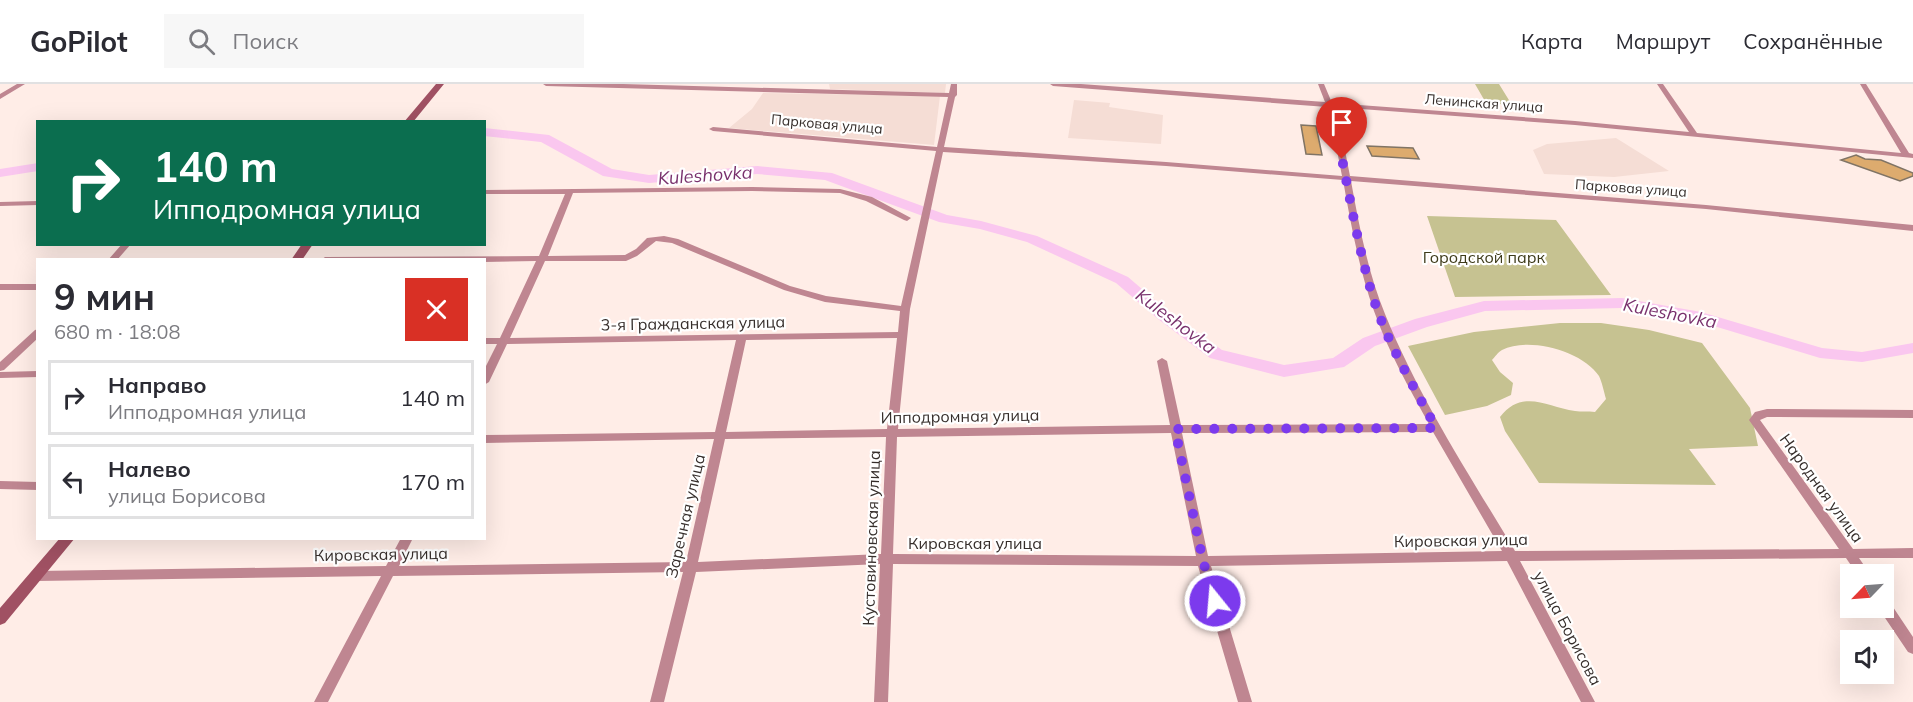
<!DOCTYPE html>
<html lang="ru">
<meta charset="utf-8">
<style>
:root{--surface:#fff;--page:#f7f7f7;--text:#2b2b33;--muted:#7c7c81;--line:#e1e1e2}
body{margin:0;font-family:Mulish,sans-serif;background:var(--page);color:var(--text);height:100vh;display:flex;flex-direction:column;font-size:22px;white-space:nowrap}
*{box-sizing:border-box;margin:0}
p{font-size:20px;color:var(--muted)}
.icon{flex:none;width:33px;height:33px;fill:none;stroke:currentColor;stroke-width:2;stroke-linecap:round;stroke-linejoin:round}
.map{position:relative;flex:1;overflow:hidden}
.details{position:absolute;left:36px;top:174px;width:450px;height:282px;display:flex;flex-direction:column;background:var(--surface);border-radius:0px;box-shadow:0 6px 24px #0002}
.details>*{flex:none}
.guide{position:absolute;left:36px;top:36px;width:450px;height:126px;border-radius:0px;box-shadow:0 6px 24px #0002;background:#0b6e4f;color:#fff;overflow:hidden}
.needle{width:39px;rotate:245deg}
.controls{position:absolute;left:1840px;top:480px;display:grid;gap:12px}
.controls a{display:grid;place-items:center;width:54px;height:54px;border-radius:0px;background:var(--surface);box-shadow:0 6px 24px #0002;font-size:30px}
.pin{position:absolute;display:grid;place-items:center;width:51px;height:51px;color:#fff;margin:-62px -26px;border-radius:50% 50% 50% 0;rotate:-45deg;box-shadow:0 0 6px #0007}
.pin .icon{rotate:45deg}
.me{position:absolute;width:66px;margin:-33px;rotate:343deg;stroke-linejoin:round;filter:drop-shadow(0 0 4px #0008)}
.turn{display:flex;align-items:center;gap:21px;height:126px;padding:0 18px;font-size:27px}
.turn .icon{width:78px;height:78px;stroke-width:2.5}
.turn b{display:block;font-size:42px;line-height:51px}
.round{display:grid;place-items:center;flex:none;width:63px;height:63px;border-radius:0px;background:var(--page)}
.overview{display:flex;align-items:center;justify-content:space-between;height:102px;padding:0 18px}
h1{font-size:36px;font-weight:700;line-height:45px}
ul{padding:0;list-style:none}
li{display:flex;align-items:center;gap:18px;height:75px;margin:0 12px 9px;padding:0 6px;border:3px solid var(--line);border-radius:0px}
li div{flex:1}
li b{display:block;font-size:22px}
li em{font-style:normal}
header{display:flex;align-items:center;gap:36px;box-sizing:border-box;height:84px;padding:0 30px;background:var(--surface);border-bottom:2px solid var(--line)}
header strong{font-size:28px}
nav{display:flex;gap:33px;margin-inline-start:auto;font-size:21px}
.search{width:420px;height:54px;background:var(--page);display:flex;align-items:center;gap:15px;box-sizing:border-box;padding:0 21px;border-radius:0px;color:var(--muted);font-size:22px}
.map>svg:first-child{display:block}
.built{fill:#f5ddd5}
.green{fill:#c6c291}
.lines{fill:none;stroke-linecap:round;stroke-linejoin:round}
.river{fill:#fac7ef;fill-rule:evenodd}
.building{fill:#ddab6e;stroke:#807465;stroke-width:1.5}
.minor{fill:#bf8691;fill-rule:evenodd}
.secondary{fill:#a05163;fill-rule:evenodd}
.route{stroke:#7c3aed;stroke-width:10;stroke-dasharray:0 18}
.labels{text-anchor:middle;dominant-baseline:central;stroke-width:4.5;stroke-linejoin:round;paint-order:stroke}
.far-street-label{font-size:14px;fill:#362e2b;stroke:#fff}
.park-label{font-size:16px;fill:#3e3b1a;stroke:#fff}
.street-label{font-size:16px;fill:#362e2b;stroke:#fff}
.water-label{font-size:18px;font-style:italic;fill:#79316d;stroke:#fff}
</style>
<header>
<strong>GoPilot</strong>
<div class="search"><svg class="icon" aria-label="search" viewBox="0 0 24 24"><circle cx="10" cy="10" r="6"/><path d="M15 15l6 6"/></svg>Поиск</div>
<nav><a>Карта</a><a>Маршрут</a><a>Сохранённые</a></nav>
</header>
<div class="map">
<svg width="1913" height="618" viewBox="0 0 1913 618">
<rect width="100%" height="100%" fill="#ffede7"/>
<path class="built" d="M829,0H946L945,9L830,5Z
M763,9L940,12L934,61L729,44L752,25Z
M1074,16L1110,19L1109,23L1163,31L1161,60L1068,54Z
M1616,54L1669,87L1614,93L1544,90L1533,66L1547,60Z"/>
<path class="green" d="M1475,0H1499L1512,21L1486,19Z
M1427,132L1556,136L1611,211L1455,213Z
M1560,239H1601L1649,246L1702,259L1750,324L1758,362L1689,365L1716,401L1539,399L1505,347L1500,333C1523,304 1547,323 1575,327C1581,328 1588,327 1595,328L1606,315C1604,308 1602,298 1599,292C1583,267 1528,252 1502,266C1498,268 1495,273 1492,276L1500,288L1513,299L1511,311L1487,322L1445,331L1408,262L1474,248Z"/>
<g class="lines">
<path class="river" d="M484,44L549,51L612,85L649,91L757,82L832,89L947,131L981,137L1037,152L1128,193L1170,229L1222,266L1284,281L1333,274L1363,254L1415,235L1484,217L1622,214L1701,228L1822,264L1862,268L1913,259V269L1862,278L1820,274L1694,236L1622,224L1485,227L1427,243L1375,262L1344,283L1284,293L1210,274L1158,235L1116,199L1027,158L980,145L939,138L825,96L757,90L649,99L603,92L541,58L484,52Z
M38,79V87L0,93V85Z"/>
</g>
<path class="building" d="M1301,41L1316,42L1322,71L1306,70Z
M1367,62L1413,64L1419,75L1372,72Z
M1856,71L1865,75L1881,76L1913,89V92L1900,97L1841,76Z"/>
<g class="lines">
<path class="minor" d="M17,0H25L0,15V10Z
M543,0H623L949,9L951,0H957V11L955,13L944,63L1166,78L1342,92L1330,31L1327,23L1053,2L1050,0H1081L1325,18L1318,0H1324L1332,19L1575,37L1689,48L1657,0H1663L1697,49L1901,69L1860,0H1866L1909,69L1913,70V74L1575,41L1334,23L1338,31L1350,92L1706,121L1913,141V147L1706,125L1351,97C1359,141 1368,189 1385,230C1419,314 1469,390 1515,467L1839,465L1749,336L1755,328L1767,325L1913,326V334L1767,333L1760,336L1853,465L1913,464V474H1859L1870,490H1857L1846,474L1520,477L1595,618H1581L1507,477L1211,482L1252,618H1238L1198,482L893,480L888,618H874L880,480L696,488L664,618H650L683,488L393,492L328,618H314L381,492L37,497L33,495L31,492L33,489L37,487L386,482L401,454H413L399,482L686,478L714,355L484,359V351L715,348L736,256L507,260L489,298L484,301V286L497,260H484V254H500L536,177L484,178V176H321L325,173L539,172L565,110H484V106L752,103L840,105L872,113L911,134L907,137L904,136L866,117L840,109L752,107L573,109L548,172L625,171L636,165L647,154L664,152L678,155L790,202L826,212L901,222L936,67L713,47L709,45L713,43L937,63L948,13L546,2ZM943,68L1166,82L1343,96C1351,141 1359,185 1374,227C1388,267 1409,304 1429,340L1181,341L1167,277L1162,274L1157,277L1170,341L898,345L910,225ZM656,157L672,159L784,206L825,218L900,227L898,248L510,254L545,177H626L637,172ZM897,254L887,345L726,348L746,256ZM1433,348L1502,467L1208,472L1182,349ZM1171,349L1196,472L893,470L897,353ZM886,353L881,470L698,478L725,355Z
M38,117V121L0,122V118Z
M122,160H131L117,176H108Z
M0,200H38V206H0Z
M38,245V254L4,286L0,287V278L35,246Z
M38,287V293L0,294V288Z
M0,397L38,398V406L0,405Z
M1884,516L1889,517L1913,553V570L1908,568L1879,525L1884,524Z"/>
<path class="secondary" d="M436,0H444L413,38H404Z
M302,160H313L302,176H291Z
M60,454H75L5,539L0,541V524Z"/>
</g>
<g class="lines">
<path class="route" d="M1215,517L1203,477L1175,345L1436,344C1413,301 1386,257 1372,210C1359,166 1351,120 1342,75"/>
</g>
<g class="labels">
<g class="far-street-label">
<text transform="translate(1484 19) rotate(4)">Ленинская улица</text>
<text transform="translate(827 40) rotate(5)">Парковая улица</text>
<text transform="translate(1631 104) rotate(4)">Парковая улица</text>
</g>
<g class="park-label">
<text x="1484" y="173">Городской парк</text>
</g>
<g class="street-label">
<text transform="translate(693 239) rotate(-1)">3-я Гражданская улица</text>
<text transform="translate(960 332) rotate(-1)">Ипподромная улица</text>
<text transform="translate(1822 404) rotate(54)">Народная улица</text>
<text transform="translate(685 432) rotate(-77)">Заречная улица</text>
<text transform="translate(871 454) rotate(-88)">Кустовиновская улица</text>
<text transform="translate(1461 456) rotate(-1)">Кировская улица</text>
<text x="975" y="459">Кировская улица</text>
<text transform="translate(381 470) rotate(-1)">Кировская улица</text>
<text transform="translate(1568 544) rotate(62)">улица Борисова</text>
</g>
<g class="water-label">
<text transform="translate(705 91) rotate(-4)">Kuleshovka</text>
<text transform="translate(1670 229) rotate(11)">Kuleshovka</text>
<text transform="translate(1176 237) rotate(37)">Kuleshovka</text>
</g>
</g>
</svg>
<div class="controls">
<a><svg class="needle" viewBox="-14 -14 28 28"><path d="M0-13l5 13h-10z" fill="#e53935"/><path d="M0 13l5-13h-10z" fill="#7c7c81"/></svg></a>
<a><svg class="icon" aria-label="sound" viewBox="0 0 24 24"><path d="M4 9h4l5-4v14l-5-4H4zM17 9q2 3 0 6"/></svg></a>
</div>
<div class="pin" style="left:1342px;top:75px;background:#d93025"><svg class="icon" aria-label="arrive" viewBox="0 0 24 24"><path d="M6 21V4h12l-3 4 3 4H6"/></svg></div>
<svg class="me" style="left:1215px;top:517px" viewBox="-20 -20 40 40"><circle r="17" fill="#7c3aed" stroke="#fff" stroke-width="3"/><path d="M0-11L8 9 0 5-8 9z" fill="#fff"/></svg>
<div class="guide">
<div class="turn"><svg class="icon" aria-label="right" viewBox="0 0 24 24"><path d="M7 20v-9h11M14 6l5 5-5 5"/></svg><div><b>140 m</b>Ипподромная улица</div></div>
</div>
<section class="details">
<div class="overview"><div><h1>9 мин</h1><p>680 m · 18:08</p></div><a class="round" style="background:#d93025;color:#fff"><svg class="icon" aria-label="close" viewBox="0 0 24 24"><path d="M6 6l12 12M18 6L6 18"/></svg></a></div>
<ul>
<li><svg class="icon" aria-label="right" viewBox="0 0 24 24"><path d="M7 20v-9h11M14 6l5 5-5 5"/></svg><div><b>Направо</b><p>Ипподромная улица</p></div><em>140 m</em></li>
<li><svg class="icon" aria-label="left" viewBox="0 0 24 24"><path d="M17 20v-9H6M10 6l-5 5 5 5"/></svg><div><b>Налево</b><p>улица Борисова</p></div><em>170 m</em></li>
</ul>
</section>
</div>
